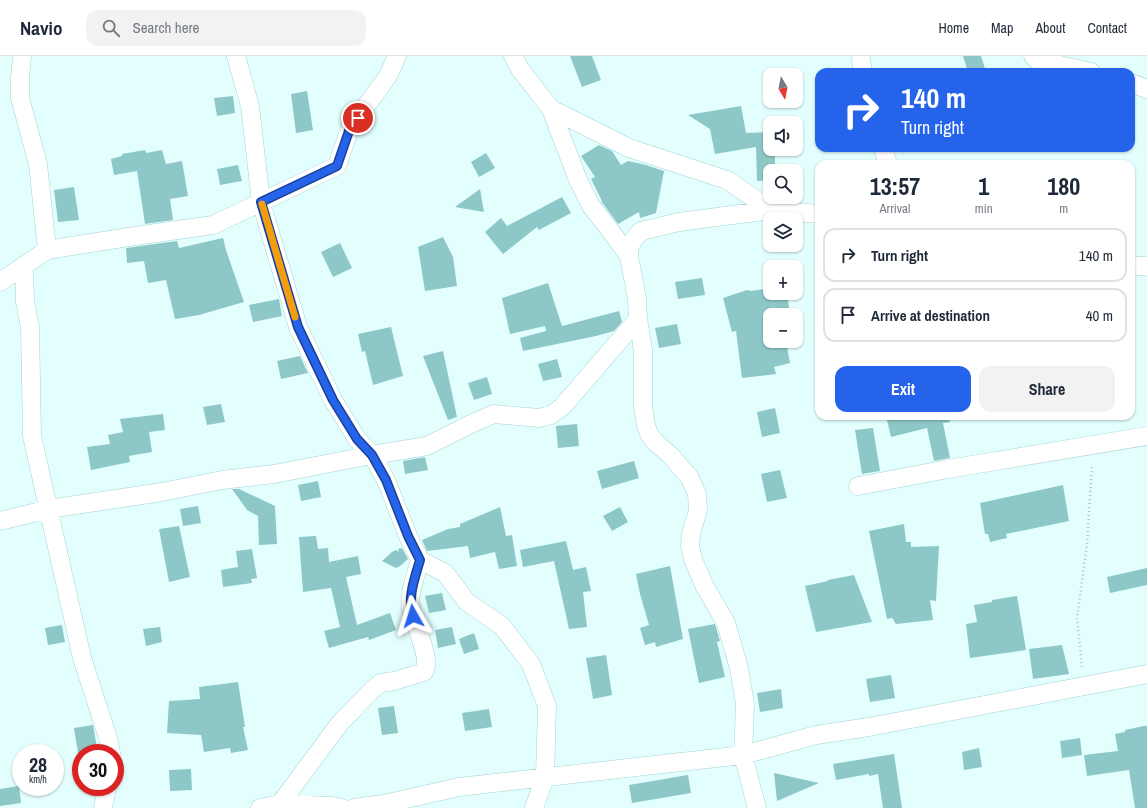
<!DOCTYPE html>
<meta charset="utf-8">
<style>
:root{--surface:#fff;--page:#f2f2f3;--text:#1f2937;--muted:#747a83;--line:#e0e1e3;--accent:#2563eb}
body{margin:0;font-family:"Archivo Narrow",sans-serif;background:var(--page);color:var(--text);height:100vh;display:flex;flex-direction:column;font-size:15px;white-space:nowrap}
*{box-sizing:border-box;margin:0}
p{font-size:13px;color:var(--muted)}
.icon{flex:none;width:22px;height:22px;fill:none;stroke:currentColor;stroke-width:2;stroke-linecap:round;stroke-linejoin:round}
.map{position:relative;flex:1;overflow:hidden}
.sheet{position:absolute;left:815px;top:104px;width:320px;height:260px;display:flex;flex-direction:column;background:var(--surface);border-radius:12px;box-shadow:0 1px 3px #0004}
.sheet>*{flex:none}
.top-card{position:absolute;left:815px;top:12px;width:320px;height:84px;border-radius:12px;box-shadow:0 1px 3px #0004;background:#2563eb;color:#fff;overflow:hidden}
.needle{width:26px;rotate:170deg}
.controls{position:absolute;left:763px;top:12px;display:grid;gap:8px}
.controls a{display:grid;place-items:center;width:40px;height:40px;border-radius:8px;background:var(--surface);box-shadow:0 1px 3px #0004;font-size:20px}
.speed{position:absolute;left:12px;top:688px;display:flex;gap:8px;font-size:20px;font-weight:700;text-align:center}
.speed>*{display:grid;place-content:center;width:52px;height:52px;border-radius:50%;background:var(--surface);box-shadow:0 1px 3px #0004;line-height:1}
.speed small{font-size:10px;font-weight:400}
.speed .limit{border:6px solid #d22;background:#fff;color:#111}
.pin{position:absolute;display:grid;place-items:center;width:34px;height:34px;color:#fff;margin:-17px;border:2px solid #fff;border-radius:50%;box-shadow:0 1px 4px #0007}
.me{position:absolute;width:44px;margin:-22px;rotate:354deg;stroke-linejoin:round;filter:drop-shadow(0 0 3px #0008)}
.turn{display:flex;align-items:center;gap:14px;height:84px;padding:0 20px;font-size:18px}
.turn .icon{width:52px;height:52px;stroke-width:2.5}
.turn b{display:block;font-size:28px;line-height:34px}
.eta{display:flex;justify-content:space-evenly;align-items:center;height:68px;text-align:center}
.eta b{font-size:24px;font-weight:700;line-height:28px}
.button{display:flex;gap:8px;margin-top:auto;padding:8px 20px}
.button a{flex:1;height:46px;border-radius:12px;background:var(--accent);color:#fff;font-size:16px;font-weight:700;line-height:46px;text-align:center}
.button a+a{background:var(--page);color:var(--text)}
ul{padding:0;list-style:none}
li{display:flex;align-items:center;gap:12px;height:54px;margin:0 8px 6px;padding:0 12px;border:2px solid var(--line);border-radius:12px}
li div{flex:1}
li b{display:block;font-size:15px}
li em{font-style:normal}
header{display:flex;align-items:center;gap:24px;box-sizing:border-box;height:56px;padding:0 20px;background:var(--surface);border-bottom:1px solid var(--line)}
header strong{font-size:19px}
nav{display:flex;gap:22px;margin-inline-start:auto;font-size:14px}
.search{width:280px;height:36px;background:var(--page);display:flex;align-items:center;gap:10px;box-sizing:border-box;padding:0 14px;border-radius:12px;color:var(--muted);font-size:15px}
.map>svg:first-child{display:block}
.building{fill:#8ec7c7}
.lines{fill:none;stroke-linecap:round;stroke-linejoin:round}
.minor-casing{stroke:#a4d3d3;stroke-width:19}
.path{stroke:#abc6c5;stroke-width:2.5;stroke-dasharray:1 3;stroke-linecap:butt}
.minor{stroke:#fff;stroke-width:18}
.route-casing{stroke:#184099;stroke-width:10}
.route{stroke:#2563eb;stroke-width:7}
.slow{stroke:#f59e0b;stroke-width:7}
</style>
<header>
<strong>Navio</strong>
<div class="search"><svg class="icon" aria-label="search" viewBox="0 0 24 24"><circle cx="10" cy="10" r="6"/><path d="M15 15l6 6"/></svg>Search here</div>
<nav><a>Home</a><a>Map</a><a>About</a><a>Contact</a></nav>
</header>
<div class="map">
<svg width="1147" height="752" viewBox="0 0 1147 752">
<rect width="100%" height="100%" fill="#e2fffe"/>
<path class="building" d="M570,0H592L601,24L582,31Z
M963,0H981L986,16H968Z
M307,35L313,74L296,77L291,38Z
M233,40L235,57L217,60L214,42Z
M741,50L746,77L770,76V93H775V115H770V124L757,125L756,91L715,98L710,73L688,59Z
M599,89L612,95L621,109L628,105L646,109L664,115L656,157L640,162L639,156L618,168L601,145H602L591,123L595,121L581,100Z
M145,94L146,97L162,94L166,108L182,105L188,140L170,143L173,164L145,168L137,115L114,119L111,103L122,100V98Z
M486,97L495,112L479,121L471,106Z
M238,109L242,125L220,129L217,113Z
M74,131L79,164L58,166L54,134Z
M480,133L484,156L455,151Z
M562,141L571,157L539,174L537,171L503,198L485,176L501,162L507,170Z
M443,181L453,201L457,230L425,235L418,191Z
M223,182L226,194L244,246L199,259L175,263L166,224L148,227L144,205L127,207L126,192L177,185L179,192Z
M340,187L352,212L333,221L321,196Z
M702,222L705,239L678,243L675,226Z
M548,227L562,270L619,255L622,266L614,275L596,280L523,295L520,282L546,275L545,270L510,278L502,242Z
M770,232V237H787L790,259H770V285H788L789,291H787L790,307L774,311L776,318L742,322L736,275L732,276L723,242L747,234L751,235Z
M279,243L282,260L253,266L249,249Z
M677,268L681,288L659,292L655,272Z
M391,271L403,320L373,329L365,295L362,296L358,278Z
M443,295L457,361L448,364L423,300Z
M300,300L308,317L281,323L277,305Z
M557,303L562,321L543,325L538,308Z
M487,321L492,338L474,344L468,327Z
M221,348L225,366L207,369L203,351Z
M775,352L780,377L762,381L757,356Z
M163,358L165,374L149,376L152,396L129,400L130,406L91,414L87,391L110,388L108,379L123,376L120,363Z
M904,360H949L950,366L943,367L950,402L934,405L927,372L891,381L887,364Z
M577,368L579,390L558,392L556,370Z
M873,372L880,415L862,418L855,374Z
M425,401L428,414L405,418L403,405Z
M634,405L639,422L602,433L597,415Z
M780,414L787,442L767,446L761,418Z
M318,425L321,441L301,445L298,429Z
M1063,429L1069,465L1006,478L1007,482L990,486L988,478H985L980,447Z
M232,433H239L275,450L277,488L259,489L258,460L247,454Z
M198,450L201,467L183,470L180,453Z
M500,451L506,480L512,479L517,510L499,513L495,496L470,502L468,490L427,495L422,484L448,473L460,471V468Z
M620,451L628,466L612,475L603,460Z
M904,468L906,486H911V491L939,490L936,545L930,544L933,564L896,568L892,562L887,563L869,475Z
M179,470L190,521L169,526L159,473Z
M316,480L318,493L328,492L329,506L358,500L361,518L346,521L357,569L390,557L396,574L369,584L368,581L329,592L324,575L340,571L331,532L303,536L299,481Z
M566,485L573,514L586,511L591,535L583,536L587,571L569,573L554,505L523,511L520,494Z
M402,492L408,503L400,510L396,512L382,505L392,496L396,494L399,496L398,493Z
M252,493L257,522L251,523L252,527L223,531L221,514L238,511L236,495Z
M670,510L683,583L656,591L655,586L645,589L640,572L649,569L640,538L636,518Z
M1147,512V529L1110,537L1107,521Z
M854,519L872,566L816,576L805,530L828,525V524Z
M442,537L446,554L429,557L425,540Z
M1017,540L1026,594L970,602L966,568L977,566L974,549L992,546V544Z
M715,568L720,585L717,586L725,621L699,627L688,573Z
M62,569L65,586L48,589L45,572Z
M160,571L162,586L146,590L143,573Z
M452,571L456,588L438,592L435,574Z
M474,577L479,593L464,598L459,583Z
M1062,589L1069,618L1033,623L1029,593Z
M606,599L612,639L593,643L586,602Z
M891,619L895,642L870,646L866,623Z
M238,626L245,671H243L248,694L231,697L230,692L204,696L201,679L167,677L169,645L200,643L199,631Z
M781,633L783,652L760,656L757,637Z
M394,650L398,677L382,679L378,652Z
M489,653L492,671L465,675L462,657Z
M93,669L98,697H78L74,672Z
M1144,670H1147V752H1135L1129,714L1087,720L1084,699L1118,695L1115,678L1125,676V674Z
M1080,682L1082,699L1062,702L1060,685Z
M979,692L982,711L964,714L962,696Z
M894,698L902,752H883L878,718L869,720V718L836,724L833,708Z
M191,713L192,734L170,735L169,714Z
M774,717L819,727L777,745Z
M688,719L691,737L632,747L629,729Z
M19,730L21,747L0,750V733Z"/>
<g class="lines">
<defs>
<path id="minor" d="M22,0L20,22V42L38,108L47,194
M236,0L250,50L261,146L298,271L333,344L357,383L372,399L386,424L408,480L420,504C416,519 408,538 411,553C414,570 432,601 424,616L394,625L381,627L373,633L340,667L280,748
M513,0L520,13L551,53L629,92L727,124L771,154L819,158
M1033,0L1037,4L1091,16
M861,3L863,16
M1131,27L1147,33
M551,53L578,124L591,150L606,169L629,200
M883,92L888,108
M24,209L25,246L30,271L32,380L82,602L108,682L111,697
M1131,210H1147
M0,226L47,194L135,180L213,169L337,110L350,72L388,20L397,0
M638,263L643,294V351L646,369L649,378L655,386L670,399L690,422L697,438L698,454L691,478L690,490L693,503L704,529L726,567L739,612L745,648L743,699L757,752
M858,430L948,413L1147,380
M0,465L49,453L162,436L222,424L274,418L372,399L427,390L473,367L494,358L539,362L551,359L562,351L638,263L637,243L629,200L630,190L634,183L641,175L679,166L771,154
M420,504L445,517L467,546L502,570L531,608L547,650L545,721L534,752
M103,752L107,731
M260,752L280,748L332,750L342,752
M354,752L384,748L459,731L743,699L816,679L869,671L1147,618"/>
</defs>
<use href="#minor" class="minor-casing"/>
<path class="path" d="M1082,611L1077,562L1087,489L1092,409"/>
<use href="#minor" class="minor"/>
</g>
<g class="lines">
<defs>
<path id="route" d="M358,62L350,72L337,110L261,146L298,271L333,344L357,383L372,399L386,424L408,480L420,504C415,522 407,541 413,560"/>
</defs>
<use href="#route" class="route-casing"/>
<use href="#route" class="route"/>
<path class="slow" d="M262,148L295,261"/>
</g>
</svg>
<div class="controls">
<a><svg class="needle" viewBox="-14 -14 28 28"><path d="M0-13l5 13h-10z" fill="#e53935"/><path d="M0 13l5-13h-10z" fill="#747a83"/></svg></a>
<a><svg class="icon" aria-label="sound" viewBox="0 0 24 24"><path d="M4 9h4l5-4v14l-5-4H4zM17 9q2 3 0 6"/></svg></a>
<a><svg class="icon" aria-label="search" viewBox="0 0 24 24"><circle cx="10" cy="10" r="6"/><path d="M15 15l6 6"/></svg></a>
<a><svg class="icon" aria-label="layers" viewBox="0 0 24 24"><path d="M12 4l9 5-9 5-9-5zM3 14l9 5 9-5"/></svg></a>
<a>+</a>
<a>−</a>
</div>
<div class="speed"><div>28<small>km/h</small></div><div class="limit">30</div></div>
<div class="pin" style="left:358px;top:62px;background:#d93025"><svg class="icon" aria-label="arrive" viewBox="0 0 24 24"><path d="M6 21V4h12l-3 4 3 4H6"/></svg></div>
<svg class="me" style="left:413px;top:560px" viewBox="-20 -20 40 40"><path d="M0-17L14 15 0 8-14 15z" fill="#2563eb" stroke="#fff" stroke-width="4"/></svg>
<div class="top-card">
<div class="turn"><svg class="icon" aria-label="right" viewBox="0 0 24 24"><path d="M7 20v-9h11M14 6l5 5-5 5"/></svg><div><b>140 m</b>Turn right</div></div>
</div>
<section class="sheet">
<div class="eta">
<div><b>13:57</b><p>Arrival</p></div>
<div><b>1</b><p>min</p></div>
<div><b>180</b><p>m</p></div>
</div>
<ul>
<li><svg class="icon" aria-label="right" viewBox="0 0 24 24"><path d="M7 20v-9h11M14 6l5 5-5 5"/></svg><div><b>Turn right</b></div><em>140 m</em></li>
<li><svg class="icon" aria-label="arrive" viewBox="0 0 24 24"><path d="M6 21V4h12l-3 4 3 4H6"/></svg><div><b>Arrive at destination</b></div><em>40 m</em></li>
</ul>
<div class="button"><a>Exit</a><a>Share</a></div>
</section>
</div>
